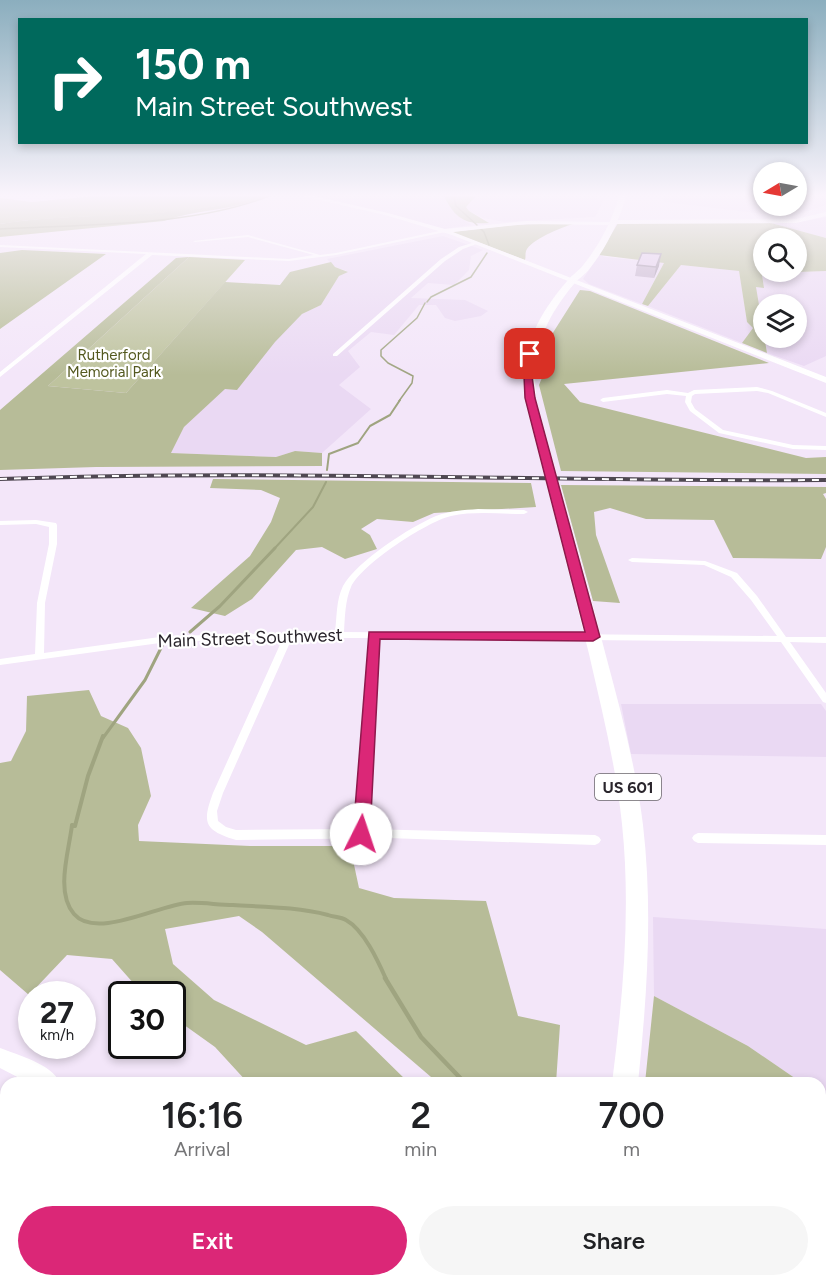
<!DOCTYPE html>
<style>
:root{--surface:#fff;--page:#f6f6f6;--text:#202124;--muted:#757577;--accent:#db2777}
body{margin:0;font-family:Figtree,sans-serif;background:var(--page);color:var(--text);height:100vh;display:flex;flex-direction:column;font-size:22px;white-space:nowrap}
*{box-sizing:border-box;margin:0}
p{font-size:20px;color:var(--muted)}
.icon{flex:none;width:33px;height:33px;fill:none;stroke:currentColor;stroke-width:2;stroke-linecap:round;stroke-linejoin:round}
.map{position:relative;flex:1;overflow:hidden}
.sheet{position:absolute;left:0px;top:1077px;width:826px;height:210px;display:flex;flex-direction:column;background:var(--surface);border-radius:18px 18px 0 0;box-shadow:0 3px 9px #0003}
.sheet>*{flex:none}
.hud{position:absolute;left:18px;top:18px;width:790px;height:126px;border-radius:0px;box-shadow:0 3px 9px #0003;background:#00695c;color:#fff;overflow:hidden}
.needle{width:39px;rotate:260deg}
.tools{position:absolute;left:753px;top:162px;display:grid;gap:12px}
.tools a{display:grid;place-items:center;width:54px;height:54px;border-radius:50%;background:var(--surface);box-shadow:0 3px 9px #0003;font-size:30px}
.speed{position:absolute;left:18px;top:981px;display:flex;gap:12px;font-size:30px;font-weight:700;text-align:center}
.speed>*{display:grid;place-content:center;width:78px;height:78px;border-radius:50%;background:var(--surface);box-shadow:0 3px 9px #0003;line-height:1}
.speed small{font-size:15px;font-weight:400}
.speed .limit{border:3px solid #111;border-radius:9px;background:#fff;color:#111}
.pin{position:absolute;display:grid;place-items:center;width:51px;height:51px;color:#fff;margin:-26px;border-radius:12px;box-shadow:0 3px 9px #0006}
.me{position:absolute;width:66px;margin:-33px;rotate:4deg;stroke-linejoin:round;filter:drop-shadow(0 0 4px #0008)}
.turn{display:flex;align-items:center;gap:21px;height:126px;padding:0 18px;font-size:27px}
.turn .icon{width:78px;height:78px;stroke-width:2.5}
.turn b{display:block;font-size:42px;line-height:51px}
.eta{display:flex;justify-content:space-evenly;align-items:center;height:102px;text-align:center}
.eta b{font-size:36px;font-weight:600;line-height:42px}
.button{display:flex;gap:12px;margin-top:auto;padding:12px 18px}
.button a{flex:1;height:69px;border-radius:36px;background:var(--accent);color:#fff;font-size:24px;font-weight:600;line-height:69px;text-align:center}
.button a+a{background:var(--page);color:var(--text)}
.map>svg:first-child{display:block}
.built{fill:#ead9f3}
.green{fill:#bec39e}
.forest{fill:#b7bc98;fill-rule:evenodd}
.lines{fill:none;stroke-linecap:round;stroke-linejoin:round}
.stream-far4{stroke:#9fa480;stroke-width:1.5}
.stream-far3{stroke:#9fa480;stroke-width:2}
.stream-far2{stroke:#9fa480;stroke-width:3}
.stream-far1{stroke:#9fa480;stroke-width:4}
.stream{stroke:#9fa480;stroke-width:4.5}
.street{fill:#fff;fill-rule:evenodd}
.secondary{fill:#fff;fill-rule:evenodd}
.highway{fill:#fff;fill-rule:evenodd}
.rail-casing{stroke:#4f4852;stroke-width:4}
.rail{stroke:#fff;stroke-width:2;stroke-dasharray:7;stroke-linecap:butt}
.wall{fill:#bfacc8}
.shaded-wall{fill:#9b8ca3}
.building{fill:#dec8e9;stroke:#9b8ca3;stroke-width:1.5}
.route{fill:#db2777;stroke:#8e194d;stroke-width:1.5}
.labels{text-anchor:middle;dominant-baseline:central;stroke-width:4.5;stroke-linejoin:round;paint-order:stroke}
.far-park-label{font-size:15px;fill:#54591f;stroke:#fff}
.shield{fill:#fff;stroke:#6a666b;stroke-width:1.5}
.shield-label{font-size:16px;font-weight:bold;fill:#2a252c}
.street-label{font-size:18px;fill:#2a252c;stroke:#fff}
</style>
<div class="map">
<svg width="826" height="1287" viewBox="0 0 826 1287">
<rect width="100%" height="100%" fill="#f3e6f9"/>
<path class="built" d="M306,194H443L456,214L471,225L444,229Z
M478,194H598L597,199L604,200L595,217L505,222L483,218L469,211L466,207Z
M659,194H763L764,206H796L797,194H826V205L789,217L665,202Z
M826,217V238L771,223L811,220Z
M443,236L483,250L471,256L469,270L454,285L428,283L411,298L465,300L488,311L481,316L455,321L445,318L436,305H419L394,335L371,332L348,351L360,367L339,385L371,409L322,453L295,451L276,457L171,453L184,427L302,314L321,305L339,276L347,271L335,267L327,259Z
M599,255L606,257L664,263L642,304L589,284L583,279Z
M681,265L739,271L747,322L753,328L742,343L648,306Z
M826,271V356L804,366L767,353L764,338H796V304H764L763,333L755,287H764L762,275L770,273Z
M621,704H821L826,711V757L631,754Z
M653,917L826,929V1099L821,1095L820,1083H802L748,1046L654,996Z"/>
<path class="green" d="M116,194H249L258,196C241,205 222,205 204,208C136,219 67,213 0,224V198L32,202Z
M189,257L245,260L126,393L48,386Z"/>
<path class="forest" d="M260,194L269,195C232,212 200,208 164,221L0,237V224C67,213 135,218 202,208C222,205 242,204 260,194Z
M443,194H478L466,207L469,211L489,223C464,225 454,217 443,194Z
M571,223L573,224C562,227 530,240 526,251C525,254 526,257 525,260L451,232L513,225Z
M618,223H771L826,238V271L770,273L762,275L764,288L756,287L767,353L742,343L753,328L747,322L739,271L681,265L648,306L642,304L664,263L599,255ZM764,238H796V272H764Z
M22,250L106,254L0,329V253Z
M189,257L48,386L126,393L225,282L280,285L290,272L331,262L335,267L348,272L339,276L321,305L302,314L275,342L237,390L225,389L184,427L171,453L276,457L295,451L322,453V466L96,467L0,470V410L176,258Z
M580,290L590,291L769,363L564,384L580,402L806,458L826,457V474L561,471L539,385L550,358L542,350Z
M213,479L531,483L536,507L434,513L413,522L377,519L361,529L370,535L377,549L345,559L322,547L296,550L252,599L225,616L191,608L250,556L271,522L280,498L261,490L210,488Z
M561,485L826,487V493L823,494L826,499V547L821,559L733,558L714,520L646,519L610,508L594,512L596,535L620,603L593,601Z
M89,690L101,716L128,728L141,748L151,796L138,825L139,841L250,846H350L359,888L394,898L486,901L518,1016L560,1025L556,1083H438L262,932L239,916L165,929L173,964L214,1000L306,1045L356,1031L409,1083H248L215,1047L173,1017L172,994H143L112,959L67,955L29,995L0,970V763L11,761L26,731L27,696Z
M654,996L748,1046L802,1083H645Z
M821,1095L826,1099L824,1287H609L610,1281H820Z
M6,1269V1281H246L252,1287H0V1271Z"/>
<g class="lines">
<path class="stream-far4" d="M453,194L456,206L477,225
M479,227L484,232L489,245
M0,229C85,224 196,227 274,194
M427,302L431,297L471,277L487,253
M399,401L412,383L413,376L388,363L381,356V350L417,318L425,303"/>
<path class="stream-far3" d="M327,470L329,454L358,443L370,426L390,415L400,400
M274,549L313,507L326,482"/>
<path class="stream-far2" d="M190,632L220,606L275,548
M103,738L145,680L162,646"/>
<path class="stream-far1" d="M103,736L88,776L75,826L72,825C69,851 55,892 74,914C96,940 159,905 187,903C202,902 218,905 233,905C265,907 297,907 328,915C333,917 341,917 346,920C364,930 378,961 386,979"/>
<path class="stream" d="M385,978L421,1037L465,1083
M658,1281L663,1287"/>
<path class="street" d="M444,230L445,232L336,255L289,261L152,255L0,377V372L146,254L0,247V245L289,259L314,255L248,237L195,242L193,241L248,235L320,255L336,253Z
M475,242L479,243L463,249L445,261L337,356H333V354L441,259L459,247Z
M757,387L772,391L826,413V417L768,393L757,391L695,394L692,396L691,402L695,409L723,430L793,445L826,446V450L793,449L719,433L690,411L685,402L686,396L667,394L603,402L600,400L603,398L667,390L688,393L694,390Z
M478,509L524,510L528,512L524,514C500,514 474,511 451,516C426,522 362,564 351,587C345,601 345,617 344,632L777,636L751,600L731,577L704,565L632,562L628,560L632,558L705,561L737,573L757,596L786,637H826V643L790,642L826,693V703L823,702L781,642L378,638L367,829L595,835L599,837L601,840L599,843L595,845L388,838L236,840C204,830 202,823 213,793L283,638L167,642L0,665V659L35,654L37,603L49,544V527L36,524L0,525V521L36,520L56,523L57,525V544L45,603L44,653L167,636L335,632C337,617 336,600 343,586C357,561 410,527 436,516C449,511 464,510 478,509ZM292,638H369L356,829L236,830L226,827L218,821L217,811L223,793Z
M698,833L826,835V845L698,843L694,841L692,838L694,835Z"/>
<path class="secondary" d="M293,194H305L388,213L445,229L527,221L610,222L608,225L527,224L453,232L826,377V383L452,235L385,215Z
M826,212V216L796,223L615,224L612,222L615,220L796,219Z
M0,1048C18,1055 52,1064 60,1083H29L0,1068Z
M305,1281H335L337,1287H307Z"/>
<path class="highway" d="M620,194H627C619,220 608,246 590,268C586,274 579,278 574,284C544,320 532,351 536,398C559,484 584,570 606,656C621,712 636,767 643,825C653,911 647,997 638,1083H612C623,997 631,910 622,824C616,766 602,711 589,654C568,569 546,483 524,398C521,349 536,317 568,280C573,274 580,270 584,264C601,243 612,220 620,194Z
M569,1281H599L598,1287H568Z"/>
<defs>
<path id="rail" d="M0,479C275,469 551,482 826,480"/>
</defs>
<use href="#rail" class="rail-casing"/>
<use href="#rail" class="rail"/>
</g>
<path class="wall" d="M637,265L659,266L654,278L635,276Z"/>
<path class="shaded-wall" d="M661,254L659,266L654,278L656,267Z"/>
<path class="building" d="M642,253L661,254L656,267L637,265Z"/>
<linearGradient id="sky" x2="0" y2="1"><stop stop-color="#8baebe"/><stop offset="0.52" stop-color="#faf4fc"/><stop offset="1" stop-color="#faf4fc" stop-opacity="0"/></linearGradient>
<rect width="826" height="375" fill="url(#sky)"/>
<path class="route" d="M527,352L535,354L532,376L535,398L600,637L593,641L380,639L370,834L367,838L361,840L355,838L353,834L369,632H585L525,398L524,376Z"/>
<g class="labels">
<g class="far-park-label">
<text x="114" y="355">Rutherford<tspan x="114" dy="17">Memorial Park</tspan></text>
</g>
<rect class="shield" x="595" y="774" width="66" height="26" rx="4.5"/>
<g class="shield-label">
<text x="628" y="787">US 601</text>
</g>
<g class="street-label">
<text transform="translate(250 638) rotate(-2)">Main Street Southwest</text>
</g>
</g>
</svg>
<div class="tools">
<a><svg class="needle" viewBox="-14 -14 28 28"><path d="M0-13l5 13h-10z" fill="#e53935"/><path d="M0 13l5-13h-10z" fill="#757577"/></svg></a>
<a><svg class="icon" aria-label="search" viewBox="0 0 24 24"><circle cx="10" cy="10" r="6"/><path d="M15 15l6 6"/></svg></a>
<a><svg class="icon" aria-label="layers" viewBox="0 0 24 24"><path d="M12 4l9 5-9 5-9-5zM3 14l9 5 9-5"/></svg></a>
</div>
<div class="speed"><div>27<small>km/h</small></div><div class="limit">30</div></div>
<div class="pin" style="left:530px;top:354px;background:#d93025"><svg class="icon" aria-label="arrive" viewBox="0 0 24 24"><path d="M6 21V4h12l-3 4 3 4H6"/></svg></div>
<svg class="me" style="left:361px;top:834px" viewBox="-20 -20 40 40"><circle r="19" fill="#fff"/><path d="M0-13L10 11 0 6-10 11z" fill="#db2777"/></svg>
<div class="hud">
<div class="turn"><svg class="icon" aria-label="right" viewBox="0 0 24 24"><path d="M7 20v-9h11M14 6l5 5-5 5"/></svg><div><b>150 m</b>Main Street Southwest</div></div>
</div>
<section class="sheet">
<div class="eta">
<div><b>16:16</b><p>Arrival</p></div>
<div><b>2</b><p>min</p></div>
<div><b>700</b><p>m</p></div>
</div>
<div class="button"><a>Exit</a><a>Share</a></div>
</section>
</div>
